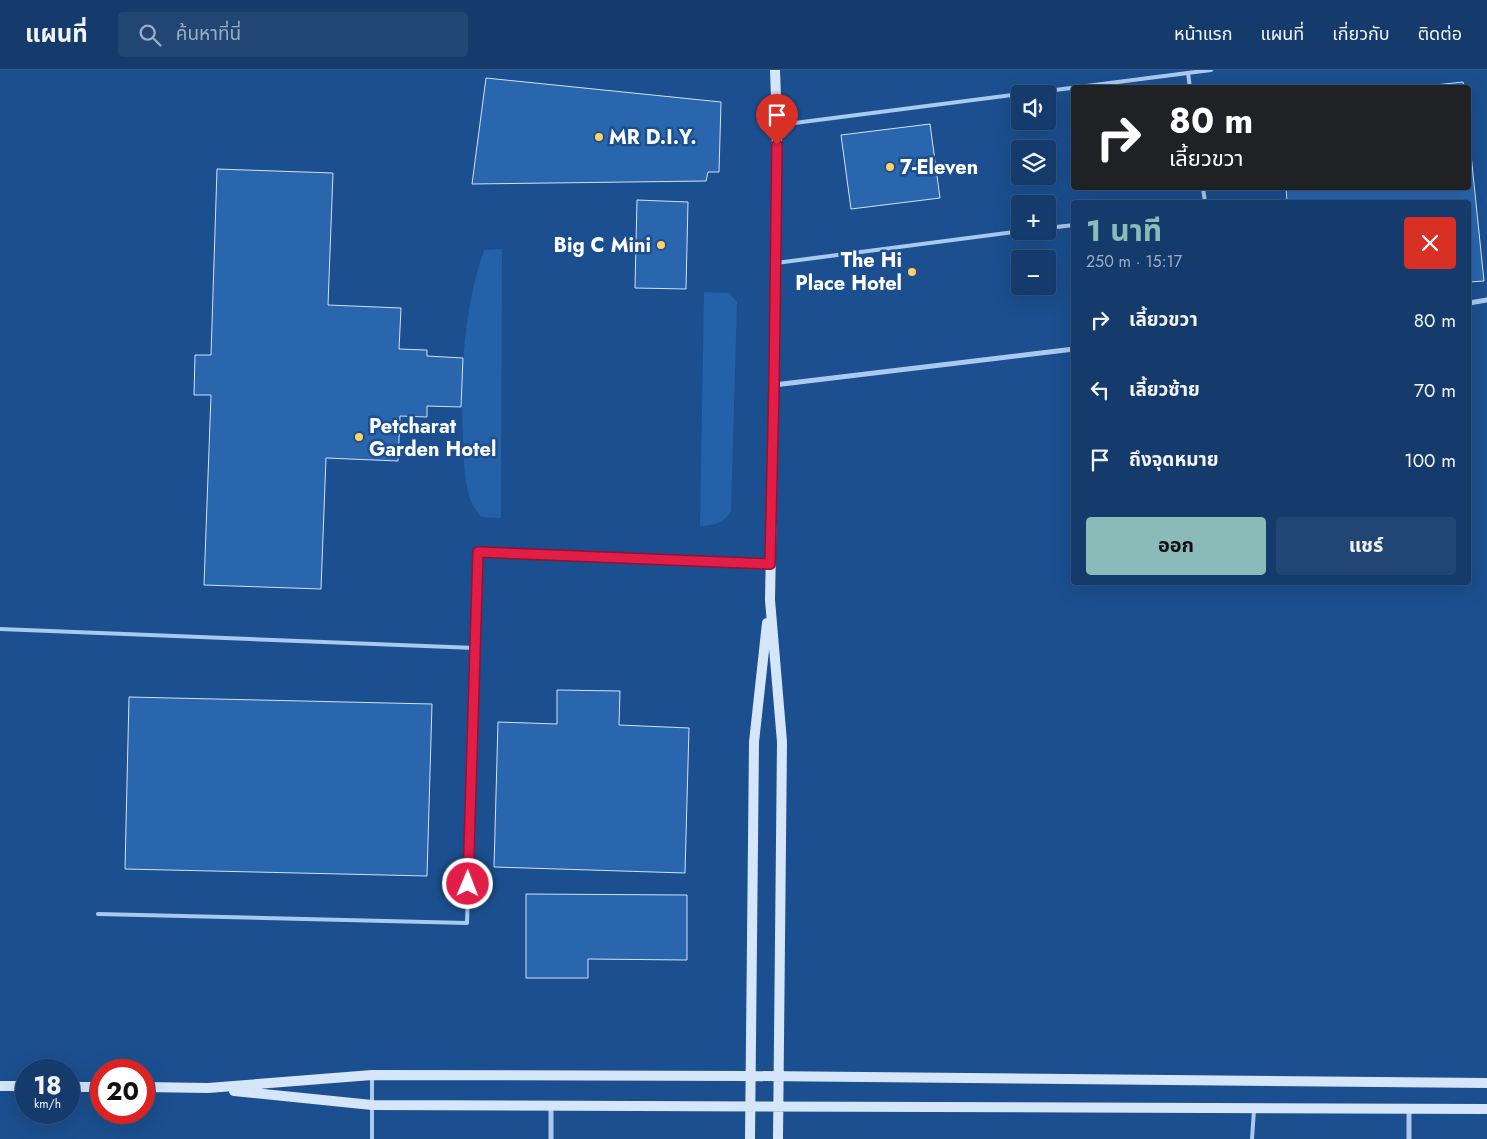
<!DOCTYPE html>
<html lang="th">
<meta charset="utf-8">
<style>
:root{--surface:#143b6b;--page:#214673;--text:#f1f3f6;--muted:#9dadc1;--line:#33557e;--accent:#8bbbb9}
body{margin:0;font-family:Jost,"Noto Sans Thai",sans-serif;background:var(--page);color:var(--text);height:100vh;display:flex;flex-direction:column;font-size:19px;white-space:nowrap}
*{box-sizing:border-box;margin:0}
p{font-size:16px;color:var(--muted)}
.icon{flex:none;width:28px;height:28px;fill:none;stroke:currentColor;stroke-width:2;stroke-linecap:round;stroke-linejoin:round}
.map{position:relative;flex:1;overflow:hidden}
.sheet{position:absolute;left:1071px;top:130px;width:400px;height:385px;display:flex;flex-direction:column;background:var(--surface);border-radius:5px;box-shadow:0 5px 20px #0002,0 0 0 1px var(--line)}
.sheet>*{flex:none}
.guide{position:absolute;left:1071px;top:15px;width:400px;height:105px;border-radius:5px;box-shadow:0 5px 20px #0002,0 0 0 1px var(--line);background:#202124;color:#fff;overflow:hidden}
.controls{position:absolute;left:1011px;top:15px;display:grid;gap:10px}
.controls a{display:grid;place-items:center;width:45px;height:45px;border-radius:5px;background:var(--surface);box-shadow:0 5px 20px #0002,0 0 0 1px var(--line);font-size:25px}
.speed{position:absolute;left:15px;top:989px;display:flex;gap:10px;font-size:25px;font-weight:700;text-align:center}
.speed>*{display:grid;place-content:center;width:65px;height:65px;border-radius:50%;background:var(--surface);box-shadow:0 5px 20px #0002,0 0 0 1px var(--line);line-height:1}
.speed small{font-size:12px;font-weight:400}
.speed .limit{border:8px solid #d22;background:#fff;color:#111}
.pin{position:absolute;display:grid;place-items:center;width:42px;height:42px;color:#fff;margin:-51px -21px;border-radius:50% 50% 50% 0;rotate:-45deg;box-shadow:0 0 5px #0007}
.pin .icon{rotate:45deg}
.me{position:absolute;width:55px;margin:-28px;rotate:1deg;stroke-linejoin:round;filter:drop-shadow(0 0 4px #0008)}
.turn{display:flex;align-items:center;gap:18px;height:105px;padding:0 15px;font-size:22px}
.turn .icon{width:65px;height:65px;stroke-width:2.5}
.turn b{display:block;font-size:35px;line-height:42px}
.round{display:grid;place-items:center;flex:none;width:52px;height:52px;border-radius:5px;background:var(--page)}
.overview{display:flex;align-items:center;justify-content:space-between;height:85px;padding:0 15px}
h1{font-size:30px;font-weight:700;line-height:38px;color:var(--accent)}
.primary-button{display:flex;gap:10px;margin-top:auto;padding:10px 15px}
.primary-button a{flex:1;height:58px;border-radius:5px;background:var(--accent);color:#111;font-size:20px;font-weight:700;line-height:58px;text-align:center}
.primary-button a+a{background:var(--page);color:var(--text)}
ul{padding:0;list-style:none}
li{display:flex;align-items:center;gap:15px;height:70px;padding:0 15px}
li div{flex:1}
li b{display:block;font-size:19px}
li em{font-style:normal}
header{display:flex;align-items:center;gap:30px;box-sizing:border-box;height:70px;padding:0 25px;background:var(--surface);border-bottom:1px solid var(--line)}
header strong{font-size:24px}
nav{display:flex;gap:28px;margin-inline-start:auto;font-size:18px}
.search{width:350px;height:45px;background:var(--page);display:flex;align-items:center;gap:12px;box-sizing:border-box;padding:0 18px;border-radius:5px;color:var(--muted);font-size:19px}
.map>svg:first-child{display:block}
.green{fill:#2461a8}
.building{fill:#2a66ad;stroke:#cfe3fa}
.lines{fill:none;stroke-linecap:round;stroke-linejoin:round}
.lane{stroke:#a9c9ee;stroke-width:4}
.street{stroke:#a9c9ee;stroke-width:5}
.secondary{stroke:#d6e6fa;stroke-width:10}
.route-casing{stroke:#92132f;stroke-width:12}
.route{stroke:#e11d48;stroke-width:9}
.poi-dot{fill:#ffd166;stroke:#1b4f8f;stroke-width:2}
.labels{text-anchor:middle;dominant-baseline:central;stroke-width:5;stroke-linejoin:round;paint-order:stroke}
.poi-label{font-size:20px;font-weight:bold;fill:#fff;stroke:#1b4f8f;text-anchor:start}
</style>
<header>
<strong>แผนที่</strong>
<div class="search"><svg class="icon" aria-label="search" viewBox="0 0 24 24"><circle cx="10" cy="10" r="6"/><path d="M15 15l6 6"/></svg>ค้นหาที่นี่</div>
<nav><a>หน้าแรก</a><a>แผนที่</a><a>เกี่ยวกับ</a><a>ติดต่อ</a></nav>
</header>
<div class="map">
<svg width="1487" height="1069" viewBox="0 0 1487 1069">
<rect width="100%" height="100%" fill="#1b4f8f"/>
<path class="green" d="M502,179L501,448L481,447C478,442 473,437 471,431C464,414 464,389 463,371C460,307 463,241 484,180Z
M704,222L729,223L737,232L731,441C723,454 715,455 700,456Z"/>
<path class="building" d="M486,8L721,32L719,102H708L706,111L472,114Z
M1463,12L1464,18H1407Z
M930,54L940,128L851,139L841,65Z
M1469,65L1484,211L1469,212V132H1287L1286,118H1469Z
M217,99L333,103L328,235L401,238L399,279L427,280V286L463,288L461,337L427,336V347L400,346L398,391L326,388L321,519L204,515L211,325H194L195,285H211Z
M637,130L688,132L686,219L635,218Z
M557,620L620,621L619,655L689,658L685,803L494,797L498,652L557,654Z
M129,627L432,634L427,806L125,799Z
M526,824L687,825V890L588,889V908H526Z"/>
<g class="lines">
<path class="lane" d="M1188,3L1190,18
M1024,24L1211,0
M779,55L1020,24
M1203,118L1205,132
M1048,158L1074,155
M776,193L1022,161
M0,559L475,578
M98,844L467,853L478,482L769,494
M372,1069V1006
M1252,1069L1254,1040"/>
<path class="street" d="M1469,233L1487,230
M774,315L1074,279
M551,1036V1069
M1409,1069V1039"/>
<path class="secondary" d="M775,0L777,55L774,315L770,530L782,672L778,1069
M0,1016H26
M69,1017H101
M144,1017L208,1018L372,1005L750,1006L1487,1013
M234,1021L372,1035L1487,1039
M750,1069L754,672L767,553"/>
</g>
<g class="lines">
<defs>
<path id="route" d="M468,814L478,482L770,494L774,315L777,75"/>
</defs>
<use href="#route" class="route-casing"/>
<use href="#route" class="route"/>
</g>
<g class="poi-dot">
<circle cx="599" cy="67" r="5"/>
<circle cx="890" cy="97" r="5"/>
<circle cx="661" cy="175" r="5"/>
<circle cx="912" cy="202" r="5"/>
<circle cx="359" cy="367" r="5"/>
</g>
<g class="labels">
<g class="poi-label">
<text x="609" y="67">MR D.I.Y.</text>
<text x="900" y="97">7-Eleven</text>
<text x="651" y="175" text-anchor="end">Big C Mini</text>
<text x="902" y="190" text-anchor="end">The Hi<tspan x="902" dy="23">Place Hotel</tspan></text>
<text x="369" y="356">Petcharat<tspan x="369" dy="23">Garden Hotel</tspan></text>
</g>
</g>
</svg>
<div class="controls">
<a><svg class="icon" aria-label="sound" viewBox="0 0 24 24"><path d="M4 9h4l5-4v14l-5-4H4zM17 9q2 3 0 6"/></svg></a>
<a><svg class="icon" aria-label="layers" viewBox="0 0 24 24"><path d="M12 4l9 5-9 5-9-5zM3 14l9 5 9-5"/></svg></a>
<a>+</a>
<a>−</a>
</div>
<div class="speed"><div>18<small>km/h</small></div><div class="limit">20</div></div>
<div class="pin" style="left:777px;top:75px;background:#d93025"><svg class="icon" aria-label="arrive" viewBox="0 0 24 24"><path d="M6 21V4h12l-3 4 3 4H6"/></svg></div>
<svg class="me" style="left:468px;top:814px" viewBox="-20 -20 40 40"><circle r="17" fill="#e11d48" stroke="#fff" stroke-width="3"/><path d="M0-11L8 9 0 5-8 9z" fill="#fff"/></svg>
<div class="guide">
<div class="turn"><svg class="icon" aria-label="right" viewBox="0 0 24 24"><path d="M7 20v-9h11M14 6l5 5-5 5"/></svg><div><b>80 m</b>เลี้ยวขวา</div></div>
</div>
<section class="sheet">
<div class="overview"><div><h1>1 นาที</h1><p>250 m · 15:17</p></div><a class="round" style="background:#d93025;color:#fff"><svg class="icon" aria-label="close" viewBox="0 0 24 24"><path d="M6 6l12 12M18 6L6 18"/></svg></a></div>
<ul>
<li><svg class="icon" aria-label="right" viewBox="0 0 24 24"><path d="M7 20v-9h11M14 6l5 5-5 5"/></svg><div><b>เลี้ยวขวา</b></div><em>80 m</em></li>
<li><svg class="icon" aria-label="left" viewBox="0 0 24 24"><path d="M17 20v-9H6M10 6l-5 5 5 5"/></svg><div><b>เลี้ยวซ้าย</b></div><em>70 m</em></li>
<li><svg class="icon" aria-label="arrive" viewBox="0 0 24 24"><path d="M6 21V4h12l-3 4 3 4H6"/></svg><div><b>ถึงจุดหมาย</b></div><em>100 m</em></li>
</ul>
<div class="primary-button"><a>ออก</a><a>แชร์</a></div>
</section>
</div>
